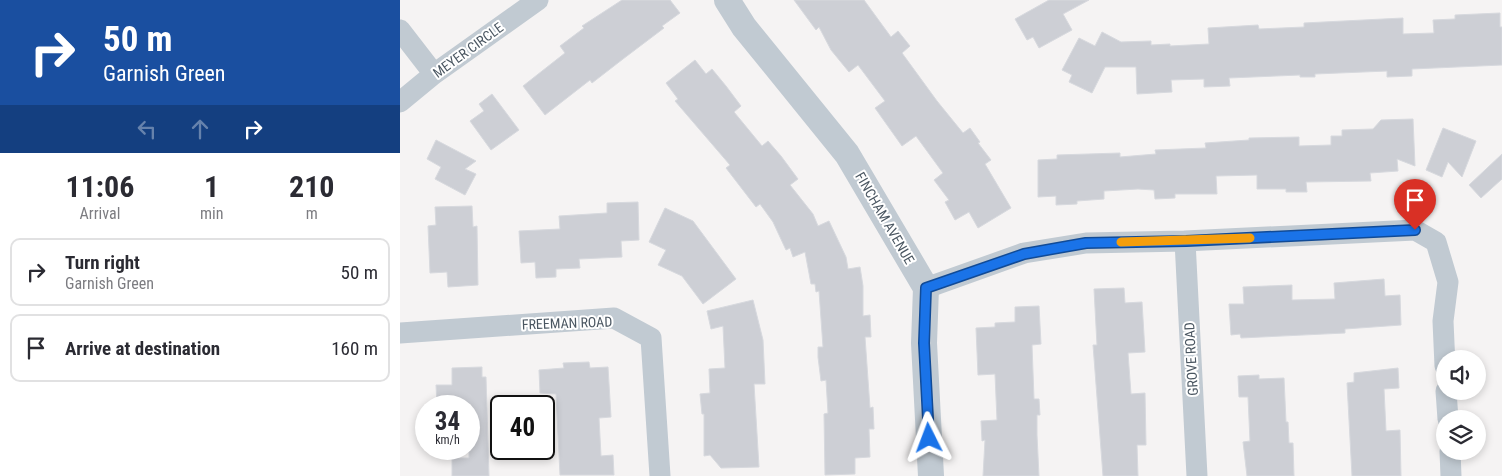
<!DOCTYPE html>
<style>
:root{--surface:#fff;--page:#f7f7f7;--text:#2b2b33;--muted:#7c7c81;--line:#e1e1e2}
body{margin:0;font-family:"Roboto Condensed",sans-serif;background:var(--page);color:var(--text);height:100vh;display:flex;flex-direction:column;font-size:19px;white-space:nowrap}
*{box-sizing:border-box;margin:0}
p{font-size:16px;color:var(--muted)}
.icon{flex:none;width:28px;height:28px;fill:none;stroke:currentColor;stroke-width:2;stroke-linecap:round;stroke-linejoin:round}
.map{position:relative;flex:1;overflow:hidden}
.panel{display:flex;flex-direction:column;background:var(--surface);width:400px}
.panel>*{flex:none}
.guide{background:#1a4fa0;color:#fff;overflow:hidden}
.controls{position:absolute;left:1036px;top:350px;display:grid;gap:10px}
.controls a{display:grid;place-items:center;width:50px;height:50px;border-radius:50%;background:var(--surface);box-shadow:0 2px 8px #0003;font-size:25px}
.speed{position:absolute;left:15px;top:395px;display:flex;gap:10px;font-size:25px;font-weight:700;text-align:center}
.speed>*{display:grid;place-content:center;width:65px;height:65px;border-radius:50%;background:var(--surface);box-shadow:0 2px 8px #0003;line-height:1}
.speed small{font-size:12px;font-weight:400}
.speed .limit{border:2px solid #111;border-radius:8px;background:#fff;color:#111}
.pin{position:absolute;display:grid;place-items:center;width:42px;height:42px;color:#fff;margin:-51px -21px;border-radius:50% 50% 50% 0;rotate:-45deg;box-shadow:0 0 5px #0007}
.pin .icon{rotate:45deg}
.me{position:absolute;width:55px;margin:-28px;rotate:357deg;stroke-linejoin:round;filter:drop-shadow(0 0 4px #0008)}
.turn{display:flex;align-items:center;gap:18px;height:105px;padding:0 20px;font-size:22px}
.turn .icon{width:65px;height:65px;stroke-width:2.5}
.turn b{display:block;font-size:35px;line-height:42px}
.lanes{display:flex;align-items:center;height:48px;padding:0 20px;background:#0003;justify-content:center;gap:25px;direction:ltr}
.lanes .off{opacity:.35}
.eta{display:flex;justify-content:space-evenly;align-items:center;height:85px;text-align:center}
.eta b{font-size:30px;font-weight:700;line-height:35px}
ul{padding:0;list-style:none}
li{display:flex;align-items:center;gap:15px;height:68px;margin:0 10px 8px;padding:0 10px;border:2px solid var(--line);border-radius:10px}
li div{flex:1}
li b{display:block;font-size:19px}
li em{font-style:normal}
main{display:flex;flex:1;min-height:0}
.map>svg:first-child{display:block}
.building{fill:#cdcfd5;stroke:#d7d9de}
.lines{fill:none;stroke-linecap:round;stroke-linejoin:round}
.minor{stroke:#c1cad2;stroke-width:21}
.tertiary{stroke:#c1cad2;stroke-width:26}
.route-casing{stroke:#114b97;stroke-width:12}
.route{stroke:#1a73e8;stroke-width:9}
.slow{stroke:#f59e0b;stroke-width:9}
.labels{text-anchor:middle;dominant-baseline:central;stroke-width:4;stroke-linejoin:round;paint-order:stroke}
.street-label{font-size:14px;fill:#4a5661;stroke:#fff}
</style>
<main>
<section class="panel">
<div class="guide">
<div class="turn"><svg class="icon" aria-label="right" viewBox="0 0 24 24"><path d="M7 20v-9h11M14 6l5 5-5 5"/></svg><div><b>50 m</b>Garnish Green</div></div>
<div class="lanes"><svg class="icon off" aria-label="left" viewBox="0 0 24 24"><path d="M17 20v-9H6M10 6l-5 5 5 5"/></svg><svg class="icon off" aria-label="ahead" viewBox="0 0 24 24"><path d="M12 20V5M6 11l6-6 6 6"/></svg><svg class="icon" aria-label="right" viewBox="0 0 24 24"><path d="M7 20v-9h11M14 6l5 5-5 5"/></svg></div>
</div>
<div class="eta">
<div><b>11:06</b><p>Arrival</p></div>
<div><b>1</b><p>min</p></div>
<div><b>210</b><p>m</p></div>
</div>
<ul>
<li><svg class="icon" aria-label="right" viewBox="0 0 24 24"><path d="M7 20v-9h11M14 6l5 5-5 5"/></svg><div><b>Turn right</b><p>Garnish Green</p></div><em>50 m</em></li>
<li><svg class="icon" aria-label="arrive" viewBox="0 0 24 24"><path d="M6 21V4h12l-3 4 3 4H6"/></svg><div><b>Arrive at destination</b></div><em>160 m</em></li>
</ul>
</section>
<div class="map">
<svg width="1102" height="476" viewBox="0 0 1102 476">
<rect width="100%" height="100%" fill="#f5f3f3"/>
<path class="building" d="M222,0H270L280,13L262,26L264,28L223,59L192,83L190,80L145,115L123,86L165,53L160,46L184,28L182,26Z
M394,0H464L491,37L498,31L510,46L502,53L537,101L563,133L570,128L580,142L578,143L591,160L585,164L611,208L578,228L569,212L555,220L545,202L549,200L534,180L543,173L516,136L502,146L475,108L485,101L458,65L449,72L431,50L419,27L416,30Z
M649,0H689L663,14L672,30L639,48L633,37L627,40L615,19Z
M1100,13V27H1102V65L1012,69V76L987,77V71L915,74V77H900V75L829,78L830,86L804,87V79L771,80L772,92L737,94L736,67H705L692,93L669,82L672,75L662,70L679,38L695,46L702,32L721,42L751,41V45L770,44V46L809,44L808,28L858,25L859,29L904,27V23L1003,18V34L1034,33L1033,20L1055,19V15Z
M295,60L306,74L312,69L326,86L341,106L334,112L362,146L368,141L381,156L398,179L390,185L413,214L418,226L429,221L446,257L448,269L460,267L463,286V316L470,315L471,337H465L470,408L473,407L474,429H469L470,457L455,458V474L425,475L424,414L428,413L426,380L421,381L418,357V347H423L419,291L416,292L415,284H411L405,252L393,257L390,248L386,250L373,222L360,204L356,207L326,168L330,165L275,101L278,99L266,83Z
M92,94L119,130L91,150L70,121L84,111L79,104Z
M1013,119L1015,166L997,159L998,171L970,173L971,181L906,182L907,192H886V189H857V175L816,176L817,194H775V198L755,199L754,190L738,189L704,191V199L677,201V204L656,205V196L638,197V160L657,159V155L720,153V157L756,154L755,150L806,148L805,143L849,140V138L899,137V146L931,145V136H942V130L973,129L981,120Z
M1043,128L1076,141L1062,177L1048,162L1042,177L1026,170Z
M36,140L76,161L65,169L76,174L65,195L35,179L41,167L27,159Z
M1102,154V179L1081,198L1069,185Z
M238,202L239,240L221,241L222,257L179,259L180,268L156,269V277L136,278L135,262L121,263L119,231L160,229L159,216L207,213V203Z
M72,206L73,227L77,226L78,285L48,287L47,272L30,273L28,226L36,225L35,207Z
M265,208L293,221L336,279L303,304L282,276L258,265L266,250L249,242Z
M984,279L985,296L1000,295L1001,325L945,329V333L841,338L840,334L831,335L829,304H844L843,287L892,285V300L935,299L934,283Z
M724,288L725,303L742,302L745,352L728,353L731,394L745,393L746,445H737L738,476H703L693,345H697L694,289Z
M353,300L363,340L365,384H354L359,467L321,468L310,455L304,456V414H302L300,394L310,393L309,369L325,368L323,326L311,329L307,311Z
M639,306L641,344L632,345L634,399H639L640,415H637V435L639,476H583L585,440L582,441L581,421L597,420L595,374L578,375L576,328L595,327V323L615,322V307Z
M189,362L190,368L208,367L211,417L199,418L201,456L213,455L214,475H160L156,394L140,393L139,370L164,368L163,363Z
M82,367V377H86L89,476H52V458H69V404L37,405L36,385H52V368Z
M998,368L999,388L984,389L986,431L1000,430L1001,476H952L947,383L954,382V373Z
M859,375V379L884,378L886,422H888L889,443H893L894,476H847L843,442L850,441L848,397H839L838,376Z"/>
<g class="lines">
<path class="minor" d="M0,30L34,74
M0,102L34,74L138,0
M785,241L797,476
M526,288L624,253L686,243L785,241L1015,230L1036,242L1048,282L1043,321L1045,366
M0,333L214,318L251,338L260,476
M1046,391L1048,419
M1050,451L1051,476"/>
<path class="tertiary" d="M327,0L344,27L447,154L526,288L524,343L531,476"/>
</g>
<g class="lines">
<defs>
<path id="route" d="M529,438L524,343L526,288L624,254L686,243L786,241L1015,230"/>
</defs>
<use href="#route" class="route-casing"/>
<use href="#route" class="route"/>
<path class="slow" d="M721,242L850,238"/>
</g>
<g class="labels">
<g class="street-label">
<text transform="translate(68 50) rotate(-36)">MEYER CIRCLE</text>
<text transform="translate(485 218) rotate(60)">FINCHAM AVENUE</text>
<text transform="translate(167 323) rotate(-2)">FREEMAN ROAD</text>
<text transform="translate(791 359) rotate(-93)">GROVE ROAD</text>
</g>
</g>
</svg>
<div class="controls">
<a><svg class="icon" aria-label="sound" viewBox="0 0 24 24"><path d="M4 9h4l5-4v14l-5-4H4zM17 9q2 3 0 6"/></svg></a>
<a><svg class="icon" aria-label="layers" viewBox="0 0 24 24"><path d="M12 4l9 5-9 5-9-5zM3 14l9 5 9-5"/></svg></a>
</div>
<div class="speed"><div>34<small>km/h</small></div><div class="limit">40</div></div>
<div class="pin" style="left:1015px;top:230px;background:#d93025"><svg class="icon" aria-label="arrive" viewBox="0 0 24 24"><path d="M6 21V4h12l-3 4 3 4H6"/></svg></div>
<svg class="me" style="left:529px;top:438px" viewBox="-20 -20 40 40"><path d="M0-17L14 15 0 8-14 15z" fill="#1a73e8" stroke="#fff" stroke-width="4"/></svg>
</div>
</main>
